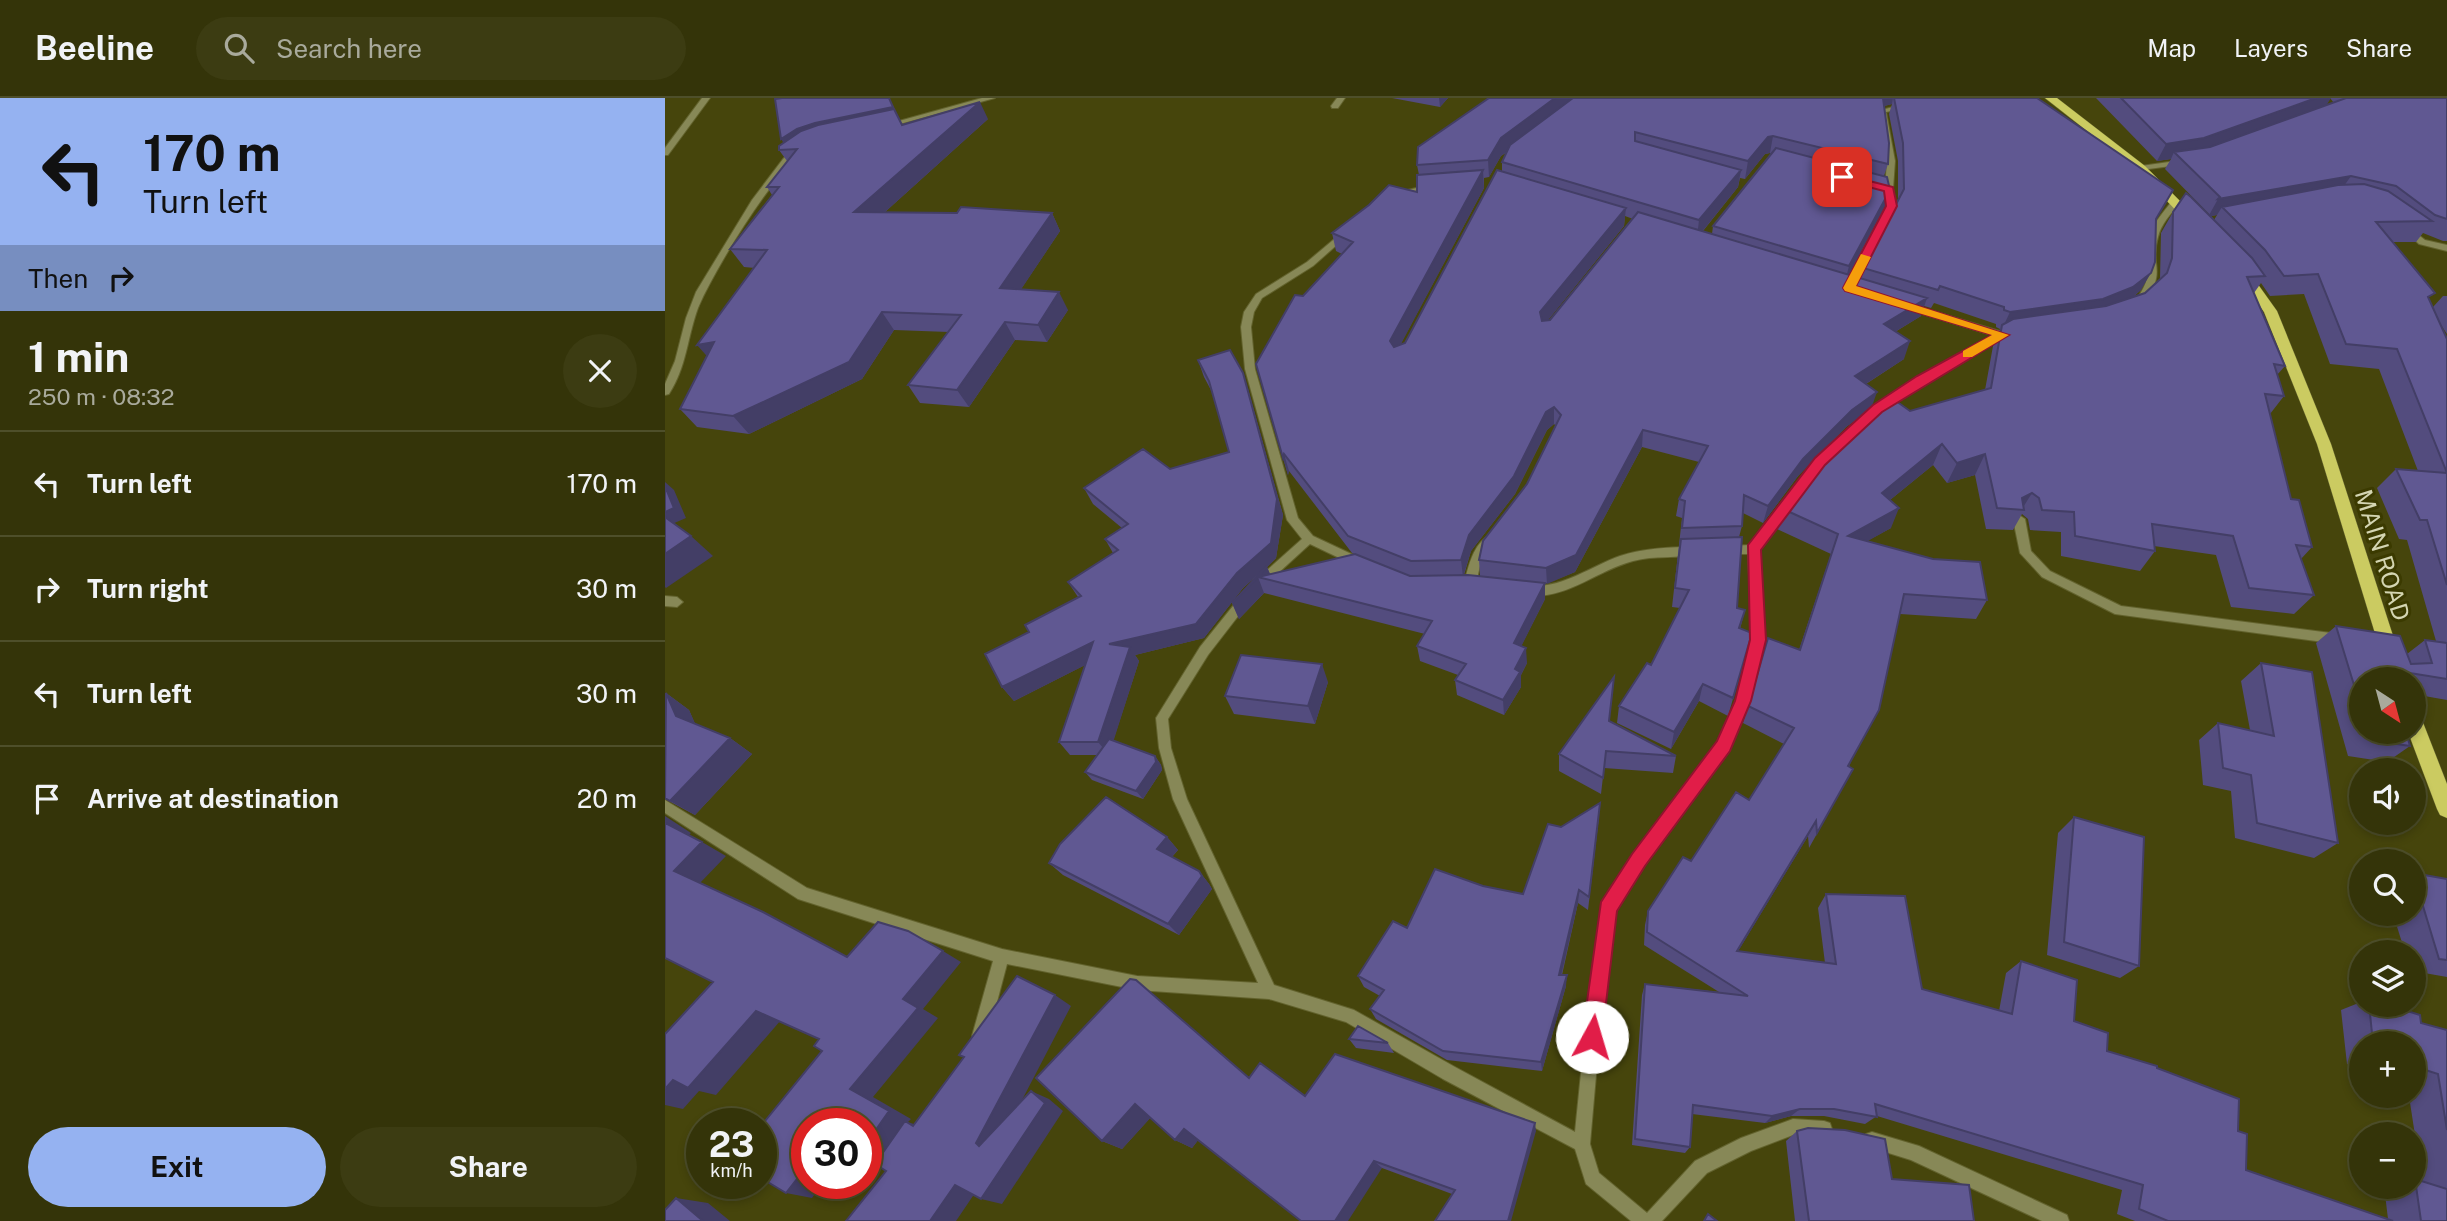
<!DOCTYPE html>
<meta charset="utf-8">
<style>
:root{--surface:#343409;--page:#3c3c12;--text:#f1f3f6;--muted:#a9aa9c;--line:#4e4f2a;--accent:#95b2f1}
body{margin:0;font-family:"Public Sans",sans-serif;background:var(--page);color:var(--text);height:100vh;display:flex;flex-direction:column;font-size:26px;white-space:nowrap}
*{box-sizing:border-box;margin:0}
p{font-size:23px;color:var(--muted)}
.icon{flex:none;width:38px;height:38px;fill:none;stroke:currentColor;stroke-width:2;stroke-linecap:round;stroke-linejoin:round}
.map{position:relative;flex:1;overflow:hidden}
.side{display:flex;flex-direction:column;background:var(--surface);width:665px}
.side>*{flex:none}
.hud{background:#95b2f1;color:#111;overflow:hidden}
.needle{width:46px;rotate:144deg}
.controls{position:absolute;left:1684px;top:569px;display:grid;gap:14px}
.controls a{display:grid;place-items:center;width:77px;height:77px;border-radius:50%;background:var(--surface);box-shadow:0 4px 10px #0003,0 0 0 2px var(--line);font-size:35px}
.speed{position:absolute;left:21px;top:1010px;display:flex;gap:14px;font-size:35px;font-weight:700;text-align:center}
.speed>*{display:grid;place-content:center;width:91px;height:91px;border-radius:50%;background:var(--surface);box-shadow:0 4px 10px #0003,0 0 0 2px var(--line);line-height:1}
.speed small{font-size:18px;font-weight:400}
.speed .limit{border:10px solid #d22;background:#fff;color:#111}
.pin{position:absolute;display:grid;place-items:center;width:60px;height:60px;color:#fff;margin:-30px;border-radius:14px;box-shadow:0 4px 10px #0006}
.me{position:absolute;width:77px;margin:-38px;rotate:6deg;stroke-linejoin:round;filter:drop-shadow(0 0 5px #0008)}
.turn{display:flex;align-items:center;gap:24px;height:147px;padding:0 28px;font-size:32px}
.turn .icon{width:91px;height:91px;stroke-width:2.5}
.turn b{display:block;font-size:49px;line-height:60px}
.then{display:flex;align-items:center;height:66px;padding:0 28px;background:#0003;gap:14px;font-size:26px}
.round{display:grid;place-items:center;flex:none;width:74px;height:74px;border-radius:37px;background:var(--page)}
.headline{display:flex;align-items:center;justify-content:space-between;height:119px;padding:0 28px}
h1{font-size:42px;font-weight:700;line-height:52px}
.button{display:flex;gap:14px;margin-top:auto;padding:14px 28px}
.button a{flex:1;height:80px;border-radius:42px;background:var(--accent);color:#111;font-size:28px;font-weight:700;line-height:80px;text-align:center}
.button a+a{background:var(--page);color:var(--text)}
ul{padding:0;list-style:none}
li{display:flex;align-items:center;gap:21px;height:105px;padding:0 28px;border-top:2px solid var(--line)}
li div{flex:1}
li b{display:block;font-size:26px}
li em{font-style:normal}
header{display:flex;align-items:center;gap:42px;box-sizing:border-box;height:98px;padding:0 35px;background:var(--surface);border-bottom:2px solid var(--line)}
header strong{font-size:33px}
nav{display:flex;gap:38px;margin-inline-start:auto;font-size:24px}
.search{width:490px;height:63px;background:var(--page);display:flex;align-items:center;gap:18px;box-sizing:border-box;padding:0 24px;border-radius:38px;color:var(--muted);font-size:26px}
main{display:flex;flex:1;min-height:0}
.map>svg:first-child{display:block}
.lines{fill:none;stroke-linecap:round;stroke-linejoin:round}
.minor-casing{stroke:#62622d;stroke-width:2}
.major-casing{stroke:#62622d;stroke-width:1}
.minor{fill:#878857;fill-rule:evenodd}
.major{fill:#cbcb61;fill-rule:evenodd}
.wall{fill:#534c7e;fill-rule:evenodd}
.shaded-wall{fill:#433e66}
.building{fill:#605892;stroke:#433e66;stroke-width:2}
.route{fill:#e11d48;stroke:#92132f;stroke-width:2}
.slow{fill:#f59e0b}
.labels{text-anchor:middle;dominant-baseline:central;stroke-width:6;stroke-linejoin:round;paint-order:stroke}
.street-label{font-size:24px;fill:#d4d5b2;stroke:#3b3a00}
</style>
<header>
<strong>Beeline</strong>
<div class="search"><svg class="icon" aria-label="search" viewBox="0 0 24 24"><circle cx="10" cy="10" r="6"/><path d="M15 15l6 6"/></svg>Search here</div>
<nav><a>Map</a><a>Layers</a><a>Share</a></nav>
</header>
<main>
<section class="side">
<div class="hud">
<div class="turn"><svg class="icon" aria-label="left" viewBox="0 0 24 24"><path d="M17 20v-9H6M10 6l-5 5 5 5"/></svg><div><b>170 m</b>Turn left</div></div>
<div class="then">Then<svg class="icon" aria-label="right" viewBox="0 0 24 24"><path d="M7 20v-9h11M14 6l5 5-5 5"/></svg></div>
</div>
<div class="headline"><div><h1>1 min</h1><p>250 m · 08:32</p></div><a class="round"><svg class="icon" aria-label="close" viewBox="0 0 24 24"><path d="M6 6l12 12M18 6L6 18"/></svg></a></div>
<ul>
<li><svg class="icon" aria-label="left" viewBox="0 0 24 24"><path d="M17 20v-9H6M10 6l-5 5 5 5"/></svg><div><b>Turn left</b></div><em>170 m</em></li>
<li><svg class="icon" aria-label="right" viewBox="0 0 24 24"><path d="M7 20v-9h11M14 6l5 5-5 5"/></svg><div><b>Turn right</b></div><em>30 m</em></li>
<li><svg class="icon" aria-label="left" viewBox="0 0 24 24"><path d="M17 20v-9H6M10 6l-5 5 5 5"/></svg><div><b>Turn left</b></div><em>30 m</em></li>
<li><svg class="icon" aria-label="arrive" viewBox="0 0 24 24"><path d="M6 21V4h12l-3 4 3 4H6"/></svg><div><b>Arrive at destination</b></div><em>20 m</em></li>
</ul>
<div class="button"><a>Exit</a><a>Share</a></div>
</section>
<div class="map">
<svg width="1782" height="1123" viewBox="0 0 1782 1123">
<rect width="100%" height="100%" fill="#46450c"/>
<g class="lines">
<defs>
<path id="minor" d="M37,0H45L3,57H0V50Z
M317,0H330L220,30L216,28Z
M672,0H680L673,10H667L666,8Z
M1239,6L1243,8L1242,10L1221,14L1230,63L1228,91L1231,108L1189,190L1184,193L1181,192L1179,190L1223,108L1220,91L1222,63L1213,13Z
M129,50L136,52C106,86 81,122 58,162C49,178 40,193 33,210C22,240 22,268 4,296L0,297V286L10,263L21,220L31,194L87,102L118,61Z
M1518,62H1521V66L1476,72L1472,70L1476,68Z
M769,86H772V90L729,99L725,96Z
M1507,103L1514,105C1506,116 1496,126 1493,139C1484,168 1503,172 1479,204H1473L1471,202C1491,174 1478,170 1483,142C1486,127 1498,115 1507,103Z
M1742,128L1760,142L1782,147V153L1754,146L1738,131Z
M680,132L684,135L683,137L648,168L597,200L589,214L586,229L590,271L633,420L648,438L697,461L699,464L693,468L689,467L645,446L599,488H591L589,485L591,482L637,441L622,422L580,271L576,229L579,214L591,196L642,164Z
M1241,205L1338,234H1344L1346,236L1261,283L1215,312L1210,309L1211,307L1253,279L1330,238L1238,210V206Z
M1127,396L1132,400L1131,403L1094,452L1099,542L1084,603L1064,652L979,767L950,813L939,886L925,1046L934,1075L982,1115L1030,1063L1076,1040L1128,1021L1159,1023L1165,1025L1167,1031L1165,1037L1159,1039L1128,1037L1086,1053L1042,1075L997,1123H966L921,1086L910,1051L778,981L681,924L604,901L472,892L342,866L323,938L320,943L315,946L310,943L307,938L328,863L133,801L0,715V702L142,790L337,851L472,878L593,885L508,701L494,650L491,620L535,549L576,498H584L586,501L584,504L543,557L503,621L506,650L522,701L609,887L689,912L790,969L910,1034L925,886L936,811L969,757L1054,645L1072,603L1087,542L1083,456H1062L1056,452L1062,448L1085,447L1123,397Z
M1354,417L1360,421L1366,453L1385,473L1456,508L1674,536L1678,538L1680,541L1678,544L1674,546L1450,516L1377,479L1355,455L1348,421Z
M825,437L831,441L817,459L811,485L809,488H801L799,485C804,467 808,446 825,437Z
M1030,449L1034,450L1036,453L1034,456C1013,461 990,457 968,463C931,473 904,500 864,498L858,493L864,488C899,490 924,469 955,458C979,450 1005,449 1030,449Z
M0,498L12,499L18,504L12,509L0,508Z
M1207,1034L1254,1048L1402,1117L1404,1123H1377L1246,1062L1201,1048L1199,1042L1201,1036Z"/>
<path id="major" d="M1380,0H1392L1480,68L1533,121V127H1525L1472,72Z
M1577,170L1582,171L1612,213L1666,346L1742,581H1724L1652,346L1599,214L1571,174Z
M1748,614L1754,616L1757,622L1782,686V720L1775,717L1772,711L1743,634H1748Z"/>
</defs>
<use href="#minor" class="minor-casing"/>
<use href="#major" class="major-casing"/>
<use href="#minor" class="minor"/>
<use href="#major" class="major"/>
</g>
<path class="wall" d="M224,0L237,27L323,21L220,114L387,115L395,133L356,191L403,212L382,244L350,242L304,309L255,305L243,287L284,234L229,232L197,281L84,336L32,329L15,311L90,170L79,169L65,151L107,97L102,89L122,63L114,52Z
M727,0H783L775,9Z
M824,0H1372L1491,122L1476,192L1468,199L1480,195L1495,181L1496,135L1508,114L1544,116L1500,71L1506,61L1492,63L1431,0H1782V143H1778L1758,135L1751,144H1728L1764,202L1768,209L1778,198H1782V236L1776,227L1782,241V602L1748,596V581H1696V634H1741L1745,648L1722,664L1683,658L1651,545L1671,528L1742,556L1760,542L1771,543L1742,442L1734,441L1712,390L1731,371L1753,373L1714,271L1665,266L1639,196L1605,198L1596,185L1589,195L1620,268L1612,277L1619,298L1605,316L1626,401L1647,449L1636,461L1649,497L1629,516L1566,509L1551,457L1489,448L1490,453L1475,473L1396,458V434L1365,432L1363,421L1357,416L1348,432L1321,431L1310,377L1282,385L1268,367L1225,402L1226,430L1202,443L1322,502L1311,521L1235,516L1184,669L1188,671L1144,750L1143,738L1073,853L1160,865L1153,810L1161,796L1257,891L1334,913L1341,875L1356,863L1409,923L1442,953L1492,970L1573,1033L1581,1072L1723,1121L1719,1088H1748V1082L1757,1083L1744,998H1748V945H1696V970L1682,966L1676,912L1696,904V906H1704L1756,925L1782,932V1123H1470L1452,1116L1457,1092L1212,1018L1200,1026L1159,1018H1126L1100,1025L1027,1016L1025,1049L1020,1055L967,1047L977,897L980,886L1054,894L979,847L980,827L983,813L1026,763L1084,702L1119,646L1078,625L1103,540L1134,552L1166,456L1112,431L1118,411L1245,313L1320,292L1328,248L1335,231L1331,229V226L1269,205L1266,210L1259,208L1256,218L1230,234L1239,261L1201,286L1206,311L1181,329L1133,378L1098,425L1078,415L1077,428L1074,439L1072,510L1080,512L1075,531L1087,535L1063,618L1034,603L1006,651L952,625L954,608L986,567L1015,510L1007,509L1017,420L1011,418L1014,401L1034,364L977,349L910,474L880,486V501L856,548L862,565L856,577V589L839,617L792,597L790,582L793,577L755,563L752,548L760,536L599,495L574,521L567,505L594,476L578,490L539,540L470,557L474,563L448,643L490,658L496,667L497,672L478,701L427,682L420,674L432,657H405L394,644L420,567L349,603L337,589L364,534L413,499L403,484L448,455L440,441L457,430L428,406L419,390L505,371L564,354L547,294L539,279L533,262L583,291L618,417L611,460L602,469L605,476L745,478L687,455L624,373L623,377L618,360L677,156L671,153L667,135L752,94L754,77L752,67ZM1665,0L1669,5L1661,7ZM1227,6L1224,16L1233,63V102L1198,170L1195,180L1184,177L1220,108L1225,92L1219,78L1223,66L1219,8ZM842,54L837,64V74L740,245L735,247L819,90V80L824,79L836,58ZM1105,55L1106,56L1048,128L1047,136L1038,133L1073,89L1075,80L1080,81L1100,56ZM1552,117L1549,122L1546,118ZM960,118L968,121L885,222H883L959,128ZM889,326L891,328L862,386L814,462L815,478L799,477L806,453L850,396L882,332Z
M1596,565L1673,745L1649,760L1570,740L1566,693L1538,687L1534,642L1553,625L1585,632L1576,583Z
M663,584L650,626L569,616L560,598Z
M1,595L24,612L30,626L65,640L87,656L30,717L0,701Z
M944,623L1011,658L1008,675L939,670L936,696L894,673V656Z
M934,719L923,812L913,805L897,877L901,888L877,973L782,962L711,921L705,911L715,898L699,889L693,878L742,830L858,796L896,729Z
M1409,719L1474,868L1455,880L1382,857L1393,735Z
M502,739L513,752L507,759L534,773L544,786L547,791L514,837L398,777L384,765Z
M1748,775L1782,781V879L1748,873V854H1740L1728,816H1748Z
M471,882L584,980L640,998L871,1033L787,1096L717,1070L533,1042L527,1050L510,1042L485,1020L457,1051L437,1043Z
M684,941L723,945L729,955L691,950Z
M1132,1033L1227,1081L1309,1123H1130L1121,1043Z"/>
<path class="shaded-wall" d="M224,0L234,20L139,42L123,52L116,41L132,31Z
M774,0H783L775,9Z
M890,0H913L836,58L824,79L823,62L836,40Z
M1214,0H1228L1227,6L1212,10Z
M1651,0H1666L1659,11L1529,57L1509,54L1506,61L1492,63L1501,46Z
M315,4L323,21L200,132L189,114Z
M1108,38L1105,55L1100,56L1080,81L1083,63L1103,39Z
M818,72L819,90L728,261L725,243Z
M1076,72L1073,89L1032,140L1034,122Z
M1686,78L1674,95L1557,109L1552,117L1543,119L1553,101Z
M1225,92L1220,108L1180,184L1184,168Z
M961,110L959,128L875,232V214Z
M387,115L395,133L345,208L335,190Z
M1486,175L1476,192L1458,207L1337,231L1345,214Z
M394,194L403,212L382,244L373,227Z
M1262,200L1256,218L1213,244L1219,226Z
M217,214L229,232L197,281L84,336L68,318Z
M340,224L350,242L304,309L292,292Z
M1245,243L1239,261L1185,296L1190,278Z
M49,244L48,265L32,247Z
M578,275L618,417L611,460L602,469L608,483L593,479L598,472L578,490L539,540L470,557L474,563L444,657L433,644L444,546L572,475Z
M1212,294L1206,311L1181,329L1133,378L1098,425L1103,408L1138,361L1187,312Z
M889,309V326L882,332L850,396L806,453L798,479L796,462L804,437L881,314Z
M978,332L977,349L910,474L882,486L881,470Z
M1277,346L1268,367L1209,415L1217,395Z
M619,356L624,373L623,377L618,360Z
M1320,356L1310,377L1282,385L1292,365Z
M0,384L9,392L21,420L0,429Z
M1367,395L1357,411V400Z
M1234,410L1226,430L1176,458L1183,438Z
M26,438L48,458L1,490L0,489V456Z
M593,479L599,495L574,521L567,505Z
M880,485V501L850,561L849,545Z
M428,544L438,558L349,603L337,589Z
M861,550L862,565L856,577V589L839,617L838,602L850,571Z
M657,566L663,584L650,626L643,608Z
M1038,586L1034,603L1006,651L1009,634Z
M1,595L24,612L34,634L11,618Z
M65,640L87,656L30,717L5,703Z
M490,658L496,667L497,672L478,701L471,693Z
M0,718L26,735L23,738L0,725Z
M1151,723L1143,738L1066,865L1072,853Z
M502,739L513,752L502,764L492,751Z
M37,744L61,758L34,786L9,773Z
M534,773L544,786L547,791L514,837L503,826Z
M914,792L913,805L894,887V877Z
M278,853L296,864L258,911L273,920L208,999L246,1021L243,1024L263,1031L218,1062L201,1058V1046L185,991L238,901Z
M902,877L901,888L877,973L876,964Z
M390,897L406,908L331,1052L314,1048L311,1045Z
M91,913L116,922L51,997L34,993L18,1011L0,1007V991L8,982Z
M366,993L384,1001L398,1013L337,1106L316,1101Z
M470,1006L489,1016L457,1051L437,1043Z
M1135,1011L1126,1018L1100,1025L1107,1018Z
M870,1025L871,1033L846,1123H843Z
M519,1031L535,1040L527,1050L510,1042Z
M709,1063L717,1070L683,1123H670Z
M142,1068V1085H158L147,1100L121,1095Z
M290,1087L312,1092L291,1123H265Z
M11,1100L43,1105L65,1123H38Z"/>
<path class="building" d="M117,0H224L228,9L150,25L132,31L116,41L110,1Z
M824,0H890L836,40L823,62L752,67L753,49Z
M908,0H1218L1224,45L1223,66L1108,38L1103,39L1083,63L970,34V43L1076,72L1034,122L837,64L845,47Z
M1229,0H1372L1508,92L1491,121L1490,164L1486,175L1468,189L1438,201L1345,214L1339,212V209L1275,188L1273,192L1198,170L1239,91L1238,45Z
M1456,0H1651L1539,40L1501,46Z
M1681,0H1782V121L1770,117L1731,88L1686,78L1553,101L1555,99L1509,54L1545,49Z
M315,4L189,114L292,115L296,109L387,115L335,190L394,194L373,227L340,224L292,292L243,287L296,217L217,214L184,264L68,318L15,311L49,244L32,247L102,152L65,151L114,89H102L132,51L114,52V48L136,33L153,27L229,11L237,27Z
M1111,50L1222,79L1225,92L1184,168L1048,128Z
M818,72L725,243L729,249L740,245L832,72L961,110L875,214L877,223L885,222L973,114L1262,200L1219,226L1245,243L1190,278L1212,294L1187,312L1138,361L1103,408L1079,397L1077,428L1017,430L1020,403L1014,401L1043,348L978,332L911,457L881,470L814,462L818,443L862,386L896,317L889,309L881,314L849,378L804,437L796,462L746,463L683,438L619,356L618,360L591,266L630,197L638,198L688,144L667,135L704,107L724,87L752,94V77Z
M1699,86L1723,93L1767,123L1711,124L1770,195L1763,199L1782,241V375L1732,251L1681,246L1653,176L1619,178L1600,152L1557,109L1673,87Z
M1521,95L1526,99L1587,160L1600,178L1582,179L1620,268L1609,266L1619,298L1600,296L1626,401L1634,402L1647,449L1631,447L1649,497L1584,490L1568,438L1487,426L1490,453L1410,438L1409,414L1377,412L1374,400L1367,395L1357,400L1359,412L1332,410L1320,356L1292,365L1277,346L1217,395L1234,410L1183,438L1268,461L1315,464L1322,502L1239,496L1214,612L1183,668L1188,671L1152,735L1151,723L1072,853L1171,866L1161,796L1240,798L1257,891L1347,916L1356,863L1412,882L1409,923L1443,935L1442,953L1492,968V970L1574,1001L1573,1033L1582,1036L1581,1072L1728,1123H1503L1474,1111L1478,1087L1210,1006L1212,1019L1169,1011H1135L1107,1018L1028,1007L1025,1049L970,1041L980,886L1083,898L982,834L983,813L1018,759L1026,763L1071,694L1084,702L1129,630L1083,608L1103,540L1135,552L1173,436L1118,411L1141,378L1169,346L1224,298L1245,313L1326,290L1337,227L1348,221L1441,208L1480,195L1502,175L1507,160L1508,114Z
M565,252L578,275L612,401L606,445L572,475L531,526L444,546L465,549L433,644H394L428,544L337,589L320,556L364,534L360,527L416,498L403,484L453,452L440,441L463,426L419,390L478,351L505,371L564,354L544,283L533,262Z
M1731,371L1782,375V487L1762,422H1755Z
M0,388L9,410L0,414Z
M0,419L26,438L0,456Z
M1077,439L1072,510L1080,512L1074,530L1087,535L1068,600L1038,586L1009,634L954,608L982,565L986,567L1024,492L1010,490L1016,441Z
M690,456L745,478L803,477L880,485L849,545L861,550L850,571L855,574L838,602L790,582L801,566L752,548L767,523L593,479L567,505L602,468L593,479Z
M1671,528L1735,538L1746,566L1767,565L1760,542L1782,545V581L1720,571L1723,581H1696V610Z
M576,557L657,566L643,608L560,598Z
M1596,565L1647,574L1673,745L1592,725L1586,677L1558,670L1553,625L1609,638Z
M949,579L944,623L1011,658L941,653L938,680L894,656Z
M1,595L11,618L65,640L5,703L0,700Z
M1703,634H1741L1745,648L1706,642Z
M444,641L490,658L491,664L471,693L420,674Z
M441,699L502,739L492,751L534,773L537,778L503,826L384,765L395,746Z
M935,705L924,799L914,792L894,877H902L876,964L778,953L705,911L719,892L693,878L728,823L742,830L770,771L818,788L858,796L883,726L896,729Z
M1409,719L1479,739L1474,868L1399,844Z
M0,725L37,744L9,773L98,814L182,859L213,824L243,833L278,853L238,901L253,910L185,991L224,1013L201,1046V1026H142V1068L121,1095L96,1080V1028L157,953L149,948L154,941L91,913L23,990L8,982L0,991V936L48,884L0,860Z
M1748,775L1782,781V862L1774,861Z
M352,878L390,897L311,1045L314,1048L366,993L380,1005L316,1101L290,1087L265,1123H181L221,1073L210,1066L240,1023L248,1028L299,959L294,957Z
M465,881L471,882L584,980L595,965L640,998L670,956L870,1025L843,1123H770L790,1092L709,1063L670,1123H636L519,1031L510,1042L470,1006L437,1043L371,980Z
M1704,906H1720L1755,917L1756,925L1782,932V1032L1773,976L1748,968V945H1708Z
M693,928L723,945L684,941Z
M1143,1030L1180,1032L1220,1041L1227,1081L1304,1087L1309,1123H1144L1132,1033Z
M1750,1081L1782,1091V1123H1756Z
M11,1100L38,1123H0V1112Z
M1043,1116L1052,1123H1039Z"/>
<path class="route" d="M1177,76L1228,89L1232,108L1191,188L1344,237L1217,314L1160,367L1096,452L1101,542L1086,603L1065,653L980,768L952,813L937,939L934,946L927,949L920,946L917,939L936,804L967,756L1052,643L1070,603L1085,542L1083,447L1150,360L1208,307L1252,278L1327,237L1180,193L1178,190L1221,108L1219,93L1173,81L1171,79Z"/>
<path class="slow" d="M1196,156L1206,159L1191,188L1344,237L1307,259H1298V253L1327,237L1180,193L1178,190Z"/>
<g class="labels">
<g class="street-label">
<text transform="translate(1718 457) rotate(73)">MAIN ROAD</text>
</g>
</g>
</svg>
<div class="controls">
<a><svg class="needle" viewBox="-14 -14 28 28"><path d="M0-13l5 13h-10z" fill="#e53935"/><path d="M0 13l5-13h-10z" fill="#a9aa9c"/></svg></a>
<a><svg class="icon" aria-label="sound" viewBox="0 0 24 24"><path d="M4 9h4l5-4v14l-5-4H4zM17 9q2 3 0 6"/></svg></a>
<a><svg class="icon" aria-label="search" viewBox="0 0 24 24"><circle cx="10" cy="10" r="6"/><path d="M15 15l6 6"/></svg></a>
<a><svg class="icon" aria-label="layers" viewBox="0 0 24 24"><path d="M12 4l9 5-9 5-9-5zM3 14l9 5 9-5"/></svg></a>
<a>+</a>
<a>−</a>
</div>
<div class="speed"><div>23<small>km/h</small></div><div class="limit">30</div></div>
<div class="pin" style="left:1177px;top:79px;background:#d93025"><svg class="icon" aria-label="arrive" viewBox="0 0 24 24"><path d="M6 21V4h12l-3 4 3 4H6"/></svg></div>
<svg class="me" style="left:927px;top:939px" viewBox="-20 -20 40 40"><circle r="19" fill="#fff"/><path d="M0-13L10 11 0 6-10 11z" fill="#e11d48"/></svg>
</div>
</main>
